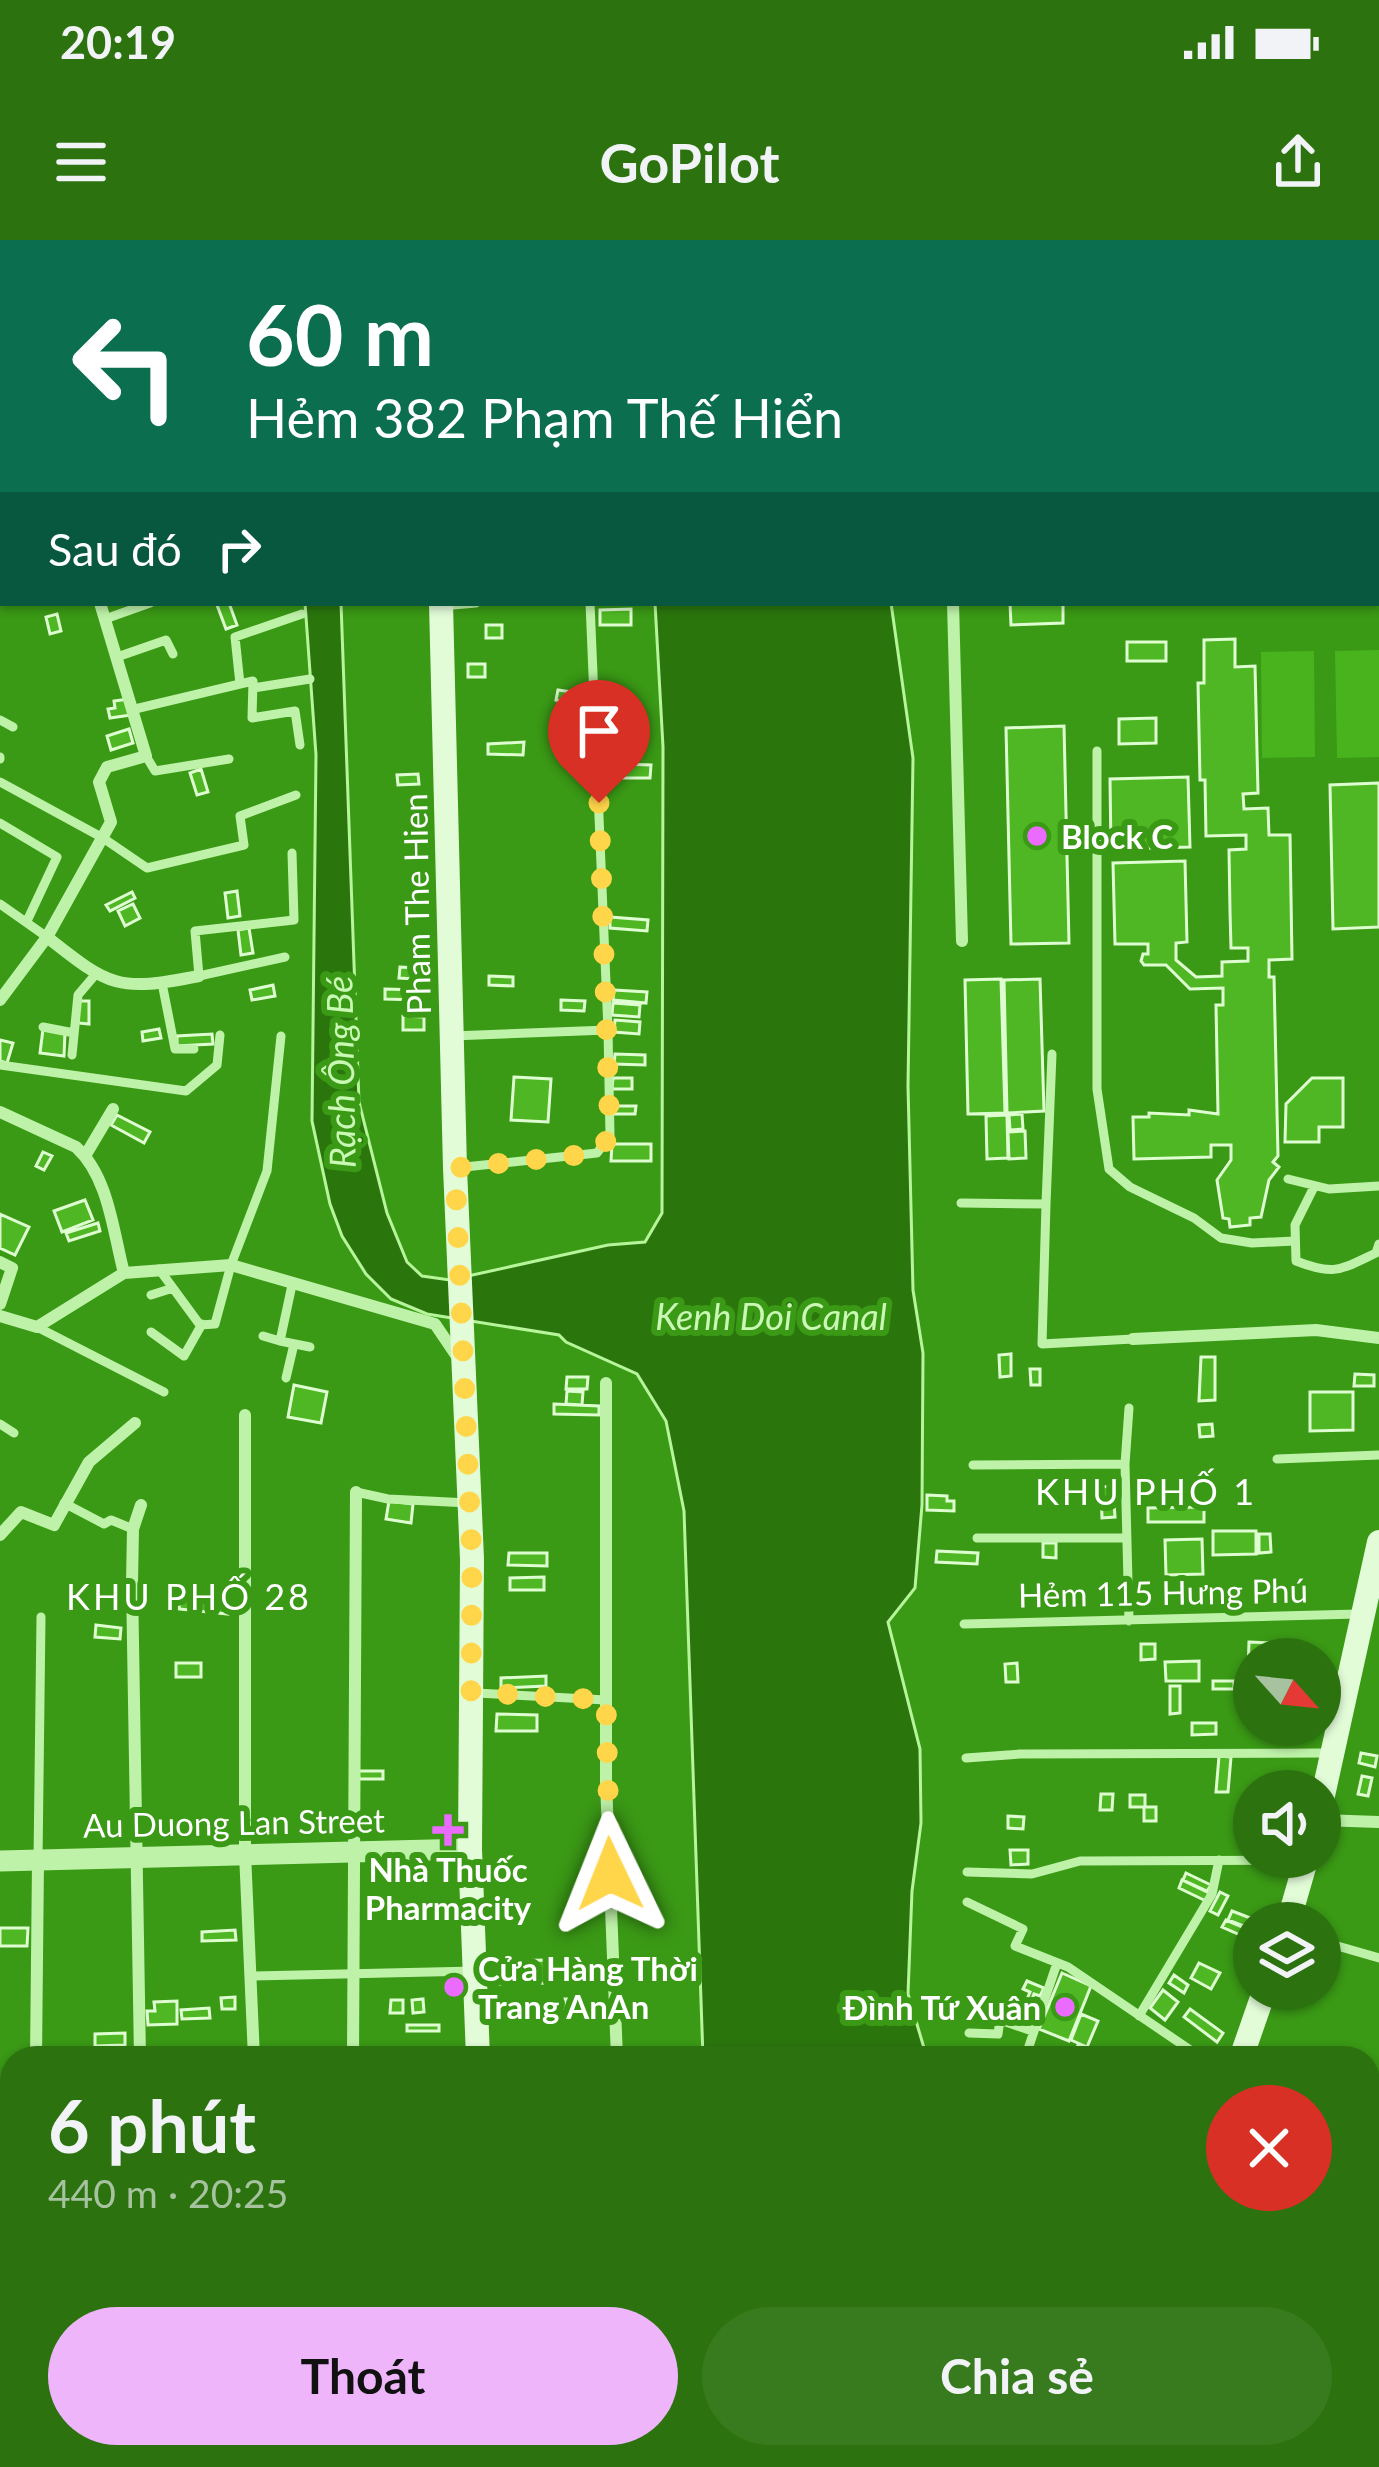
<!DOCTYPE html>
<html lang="vi">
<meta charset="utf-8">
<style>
:root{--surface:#2c7310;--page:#387b1e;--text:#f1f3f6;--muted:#a6c29f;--accent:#eeb5fa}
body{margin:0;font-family:Lato,sans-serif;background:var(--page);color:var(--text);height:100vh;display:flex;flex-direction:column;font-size:45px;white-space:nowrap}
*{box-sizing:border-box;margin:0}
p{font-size:39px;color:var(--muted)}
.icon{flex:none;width:66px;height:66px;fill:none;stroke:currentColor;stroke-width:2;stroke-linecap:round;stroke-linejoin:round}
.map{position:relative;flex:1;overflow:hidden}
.drawer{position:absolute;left:0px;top:1806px;width:1380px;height:423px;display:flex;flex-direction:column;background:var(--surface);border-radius:36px 36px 0 0;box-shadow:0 3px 9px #0004}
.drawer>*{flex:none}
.banner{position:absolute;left:0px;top:0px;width:1380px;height:366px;box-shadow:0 3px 9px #0004;background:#0b6e4f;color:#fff;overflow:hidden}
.needle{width:78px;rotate:117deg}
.buttons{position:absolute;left:1233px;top:1398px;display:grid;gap:24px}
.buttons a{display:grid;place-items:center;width:108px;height:108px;border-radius:50%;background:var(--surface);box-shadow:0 3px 9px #0004;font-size:60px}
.pin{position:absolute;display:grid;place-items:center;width:102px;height:102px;color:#fff;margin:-123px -51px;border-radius:50% 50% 50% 0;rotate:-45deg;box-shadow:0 0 12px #0007}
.pin .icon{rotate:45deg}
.me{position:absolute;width:132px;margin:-66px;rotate:358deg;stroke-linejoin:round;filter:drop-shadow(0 0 9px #0008)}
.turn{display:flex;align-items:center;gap:42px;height:252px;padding:0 48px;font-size:54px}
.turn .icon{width:156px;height:156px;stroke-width:2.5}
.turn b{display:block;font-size:84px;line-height:102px}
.then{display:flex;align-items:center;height:114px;padding:0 48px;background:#0003;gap:24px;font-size:45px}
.round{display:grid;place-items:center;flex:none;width:126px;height:126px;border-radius:63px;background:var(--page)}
.summary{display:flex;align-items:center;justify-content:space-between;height:204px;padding:0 48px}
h1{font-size:72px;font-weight:700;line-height:90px}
.button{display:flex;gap:24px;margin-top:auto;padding:24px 48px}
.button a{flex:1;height:138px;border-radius:72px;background:var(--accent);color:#111;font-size:48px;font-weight:700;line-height:138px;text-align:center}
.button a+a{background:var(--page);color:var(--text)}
.status{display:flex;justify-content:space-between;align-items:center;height:84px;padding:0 60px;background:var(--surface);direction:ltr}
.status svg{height:33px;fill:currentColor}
header{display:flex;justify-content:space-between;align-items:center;height:156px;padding:0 48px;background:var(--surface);font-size:54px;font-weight:700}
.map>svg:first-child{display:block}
.green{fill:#49b31d}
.water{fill:#2a760d;stroke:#b7f59b;stroke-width:3}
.building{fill:#4eb723;stroke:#defdd0;stroke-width:3}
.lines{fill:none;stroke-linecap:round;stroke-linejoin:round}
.path{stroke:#bef2a9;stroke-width:3;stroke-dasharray:6 9;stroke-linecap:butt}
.service{stroke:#bef2a9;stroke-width:9}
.minor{stroke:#bef2a9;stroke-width:12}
.tertiary{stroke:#bef2a9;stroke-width:21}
.secondary{stroke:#e2fcd8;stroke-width:24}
.route{stroke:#ffd54a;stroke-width:21;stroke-dasharray:0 37.8}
.poi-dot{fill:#eb6aff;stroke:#3a9915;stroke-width:4.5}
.labels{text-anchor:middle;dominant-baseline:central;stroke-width:12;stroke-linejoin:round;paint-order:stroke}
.poi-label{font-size:33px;font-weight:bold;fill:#fff;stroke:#3a9915;text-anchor:start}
.street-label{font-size:33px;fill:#fff;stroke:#3a9915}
.water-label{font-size:36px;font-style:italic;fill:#caf9b5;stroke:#3a9915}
.neighbourhood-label{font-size:36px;letter-spacing:3px;fill:#fff;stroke:#3a9915}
</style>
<div class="status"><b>20:19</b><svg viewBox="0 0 49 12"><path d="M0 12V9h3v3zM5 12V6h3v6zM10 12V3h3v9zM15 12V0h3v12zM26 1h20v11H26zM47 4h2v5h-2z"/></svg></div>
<header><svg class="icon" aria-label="menu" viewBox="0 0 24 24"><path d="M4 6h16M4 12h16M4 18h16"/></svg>GoPilot<svg class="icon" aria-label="share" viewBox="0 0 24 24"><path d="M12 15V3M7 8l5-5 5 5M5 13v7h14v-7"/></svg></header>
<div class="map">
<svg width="1379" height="2227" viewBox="0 0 1379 2227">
<rect width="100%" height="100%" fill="#3a9915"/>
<path class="green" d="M1379,410V517L1337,518L1335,411Z
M1314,411L1315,517L1262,518L1261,412Z
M167,2217H472V2227H160Z"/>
<path class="water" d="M638,0H857V3H638Z
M305,363H341L359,862L387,973L407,1022L422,1036L450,1040L608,1005L645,1002L662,973L663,507L655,363H891L913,518L908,846L913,1050L923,1113L922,1265L915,1348L888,1382L920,1509L921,1583L912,1651L908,1754L927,1818H703L684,1271L666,1181L637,1134L566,1102L559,1095L427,1074L391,1059L366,1034L342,996L330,964L312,881L316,515Z
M703,2217H955L956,2227H704Z"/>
<path class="building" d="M1004,0H1059V3H1004Z
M229,363L237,385L226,389L217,365Z
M1010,363H1063V383L1011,385Z
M631,369V385H600V370Z
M57,374L61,391L50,394L46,377Z
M486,385H502V398H486Z
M1235,399V427L1255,426L1258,553L1243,554L1244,569L1268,568L1269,595H1290L1292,719L1269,720V737H1274L1278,916L1273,922L1279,927L1269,940L1261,977L1250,978V985L1230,987L1229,979L1223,978L1217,940L1231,920V905H1211V917L1134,919L1133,877H1149V873L1189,875V870L1218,874L1216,765H1223V748L1190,749L1166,725H1144L1141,721L1143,714H1148V704H1115L1113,623L1185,621L1187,702L1176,703V720L1196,737L1222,736V722L1248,721V708H1231L1230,671L1229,610L1246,609V595L1206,596L1205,540H1200L1198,443H1204V400Z
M1127,402H1166V421H1127Z
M468,424H485V437H468Z
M558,450L572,452L570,463L556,460Z
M129,459L131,475L110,478L108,469L115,468L114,461Z
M1156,478V503L1119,504V479Z
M1064,486L1069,703L1011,704L1006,488Z
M129,489L133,503L111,510L107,496Z
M524,502L523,515L488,514V504Z
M622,524L651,525L650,538H622Z
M201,529L208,552L197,555L190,533Z
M418,534L419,544L398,545L397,535Z
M1188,537L1190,607L1111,609L1110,539Z
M1379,543V687L1333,689L1330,545Z
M237,651L240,676L228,678L225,653Z
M132,652L135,658L110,671L106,665Z
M133,664L140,678L125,686L118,671Z
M610,677L648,680L647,691L610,688Z
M249,688L253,713L241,715L238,690Z
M400,727L416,728L415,739L399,738Z
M489,736L513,737V746L489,745Z
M1001,739L1005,873L968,874L965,740Z
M1040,739L1044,871L1007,873L1004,740Z
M273,745L275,756L252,760L250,750Z
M385,749L418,750V760L385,759Z
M614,750L647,752L646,763L613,760Z
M561,760L585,761L584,771L561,770Z
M78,761H89V784L78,783Z
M613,763L640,765L639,777L612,775Z
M403,776L424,777V790H403Z
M615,780L640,782L639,794L614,792Z
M43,789L65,792L64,816L40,813Z
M159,789L161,798L143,801L142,792Z
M212,794L213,804L177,806V796Z
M0,800L13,803L7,823L0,821Z
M615,814L645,815V825L614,824Z
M514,837L551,839L548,882L511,880Z
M613,838H632V849H612Z
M1312,838H1343V887H1319V902H1285L1286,864Z
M613,866H636L635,874H613Z
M1022,874L1023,889L1010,890L1009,875Z
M117,875L150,892L144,903L111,885Z
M1007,875L1008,918L987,919L986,876Z
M1025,891L1026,918L1009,919L1008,892Z
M612,904H651V921H611Z
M43,912L52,916L44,930L36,926Z
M85,960L93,980L62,992L54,971Z
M0,974L29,987L15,1015L0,1008Z
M98,983L100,991L69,1001L66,993Z
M1011,1114V1136L1000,1137L999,1115Z
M1201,1117H1215V1160L1199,1161Z
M1030,1129H1040V1145H1031Z
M1355,1134L1374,1135V1146H1354Z
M567,1137H588L587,1149H566Z
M294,1145L327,1152L321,1183L288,1177Z
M567,1151L583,1152L582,1165L566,1164Z
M1310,1152H1353V1190L1310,1191Z
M554,1164L599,1166V1175L554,1174Z
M1212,1184L1213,1196L1200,1197L1199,1185Z
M1113,1246L1115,1277L1102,1278L1101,1247Z
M927,1255L947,1256V1261H954V1271L927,1270Z
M389,1261L413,1264L411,1283L386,1279Z
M1204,1267V1282H1148V1268Z
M1213,1291H1256V1314L1213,1315Z
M1259,1294H1270L1271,1312L1259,1313Z
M1202,1299L1203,1334L1166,1335L1165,1300Z
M1043,1303H1056V1318L1043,1317Z
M937,1311L978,1313L977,1324L936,1322Z
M509,1313H547V1326L508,1325Z
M544,1337V1350H510V1338Z
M180,1358L229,1362L228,1374L179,1369Z
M96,1385L121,1388L120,1399L95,1397Z
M1249,1402L1273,1403V1419H1254V1433H1248Z
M1141,1404H1155V1419L1141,1420Z
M1199,1421V1441H1166L1165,1422Z
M176,1423H201V1437H176Z
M1017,1423L1018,1442H1006L1005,1424Z
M546,1436V1446L501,1448V1438Z
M1213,1441H1234V1449H1213Z
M1170,1446H1180V1473L1170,1474Z
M497,1474L537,1475V1491H496Z
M1192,1483H1216V1494L1192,1495Z
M1361,1513L1377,1516L1375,1527L1359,1523Z
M1219,1516L1231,1517L1228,1552H1216Z
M358,1531H383V1539H359Z
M1362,1536L1372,1538L1368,1556L1358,1554Z
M1101,1554H1113L1112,1570H1100Z
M1130,1555H1145V1567H1130Z
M1144,1567H1156V1581H1144Z
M1008,1576L1024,1577L1023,1589L1008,1588Z
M1010,1610H1028V1624L1011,1625Z
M1186,1633L1211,1645L1207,1651L1183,1640Z
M1182,1640L1209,1653L1206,1661L1179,1648Z
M1220,1652L1228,1656L1218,1675L1210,1671Z
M1232,1671L1261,1682V1683H1254V1690L1228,1680Z
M1226,1680L1254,1692V1701L1222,1687Z
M0,1688H28L27,1706H0Z
M235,1690L236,1700L202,1701V1692Z
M545,1720V1743L500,1744V1721Z
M1199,1723L1220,1733L1211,1749L1191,1738Z
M1062,1733L1091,1746L1069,1801L1039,1789Z
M1174,1735L1188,1745L1184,1753L1169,1743Z
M1027,1741L1044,1748L1040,1756L1034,1754L1027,1773L1022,1771L1030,1752L1023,1749Z
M1163,1750L1178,1762L1165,1780L1150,1768Z
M235,1757V1769H222L221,1758Z
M423,1759L424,1772L413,1773L412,1760Z
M565,1759H580L581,1770H565Z
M391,1760H403V1773H390Z
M177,1761V1784L148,1785L147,1771H155L154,1762Z
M209,1768L210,1778L182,1779L181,1770Z
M1190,1769L1223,1793L1217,1802L1184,1777Z
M1081,1774L1098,1781L1087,1807L1071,1800Z
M407,1785H439V1791H407Z
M125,1793V1805L95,1806V1794Z
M1078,1805L1100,1813L1098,1818L1074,1815Z
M1379,1866V1900L1368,1915V1880Z
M1368,2027L1377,2034L1379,2031V2061L1373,2069L1368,2064Z
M0,2059H12V2085H0Z"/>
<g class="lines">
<path class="path" d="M1271,1810L1292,1818
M1368,1862L1374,1866
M250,2227L470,2219"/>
<path class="service" d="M46,0L54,3
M569,0V3
M0,242L3,241
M0,253L3,268
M441,366L476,363
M105,379L150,363
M117,417L166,400L173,414
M240,444L253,441L252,478L295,471L300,505
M253,448L310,439
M135,469L240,444L235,397L302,374
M0,480L13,487
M1097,511V849L1109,929L1130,947L1194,978L1221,998L1252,1003L1294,1001
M146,516L155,531L229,519
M0,517V519
M0,542L103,598L147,628L244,605L240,576L296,555
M0,583L57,617L27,681
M0,664L47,697
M285,717L199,736L195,691L294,680L292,613
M162,743L175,809H194
M43,787L74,793
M452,796L608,790L590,363
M72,815L78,755L95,735
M0,825L186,851L217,825L220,795
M455,928L597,913L610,896L608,790
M1288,939L1329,949L1379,946
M1314,947L1295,985L1296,1021C1334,1036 1340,1030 1376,1013L1379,1004
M961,963L1046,964L1042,1104L1133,1099
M1046,964L1052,814
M159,1029L200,1085L215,1084L231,1025L267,931L281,796
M292,1045L280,1101L310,1107
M151,1055L173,1048
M37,1087L164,1152
M151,1092L184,1116L202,1084
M263,1096L280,1101
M286,1138L294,1104
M0,1184L14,1193
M1277,1219L1379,1215
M973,1225L1125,1224
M356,1252L388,1259L469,1263
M64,1263L104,1284L111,1280L133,1289
M977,1298H1127
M1129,1381L1125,1224L1129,1168
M964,1384L1358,1374
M476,1453L606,1460
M966,1518L1020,1514L1327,1513
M38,1621L41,1377
M967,1632L1032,1634L1080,1621L1301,1620
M967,1662L1023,1689L1015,1706L1068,1727L1202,1818
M1320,1701L1379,1718
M251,1736L475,1731
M1139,1776L1212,1654L1219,1620
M969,1793L998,1794L1000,1780L1032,1791
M1025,1818L1057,1723
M0,2000L12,2001
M641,2217V2227
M1285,2217L1296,2227
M1014,2227L1015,2217
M1071,2227L1075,2217
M1112,2227L1116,2217
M1204,2227L1211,2217"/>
<path class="minor" d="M281,0V3
M945,0V3
M953,363L962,701
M47,697C110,747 118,752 199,736
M0,760L47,697L111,582L99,542L107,527L146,516L100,363
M0,872L76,907C109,937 113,992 124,1033
M85,916L113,869
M0,1022L12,1028L0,1064
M0,1076L37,1087L124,1033L231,1025L435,1084L458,1118
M1133,1099L1316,1090L1379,1098
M606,1143V1542L617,1818
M245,1175V1613L254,1818
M0,1295L21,1272L54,1285L89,1222L135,1183
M1320,1580L1379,1582
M36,1818L38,1621
M140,1818L132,1343L133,1289L141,1265
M353,1818L356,1252
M1368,2172L1379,2160
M0,2197L12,2196
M121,2217L134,2227
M494,2226L548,2217
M1311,2227L1322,2217"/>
<path class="tertiary" d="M0,1621L470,1609"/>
<path class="secondary" d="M429,0V3
M441,363L455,928L472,1319L470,1609L478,1818
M1320,1569L1379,1302
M1288,1683L1307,1617
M1241,1818L1265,1749
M493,2217V2227
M145,2227L150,2217
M1095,2227L1099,2217"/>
</g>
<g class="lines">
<path class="route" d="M599,563L610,896L597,913L455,928L472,1319L471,1452L606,1460L610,1634"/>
</g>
<g class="poi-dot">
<circle cx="1037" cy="596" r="12"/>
<path d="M442 1572h12v12h12v12h-12v12h-12v-12h-12v-12h12z"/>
<circle cx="454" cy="1747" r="12"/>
<circle cx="1065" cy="1767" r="12"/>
</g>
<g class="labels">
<g class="poi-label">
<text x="1061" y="596">Block C</text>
<text x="448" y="1629" text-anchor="middle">Nhà Thuốc<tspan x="448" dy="38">Pharmacity</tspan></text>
<text x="478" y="1728">Cửa Hàng Thời<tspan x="478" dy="38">Trang AnAn</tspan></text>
<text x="1041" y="1767" text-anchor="end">Đình Tứ Xuân</text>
</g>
<g class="street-label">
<text transform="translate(416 664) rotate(-91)">Pham The Hien</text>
<text transform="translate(1163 1352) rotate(-1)">Hẻm 115 Hưng Phú</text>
<text transform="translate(234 1582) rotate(-1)">Au Duong Lan Street</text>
</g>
<g class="water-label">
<text transform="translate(340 832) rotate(-91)">Rạch Ông Bé</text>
<text x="771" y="1076">Kenh Doi Canal</text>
</g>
<g class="neighbourhood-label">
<text x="1146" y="1251">KHU PHỐ 1</text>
<text x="189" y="1356">KHU PHỐ 28</text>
</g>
</g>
</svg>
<div class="buttons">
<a><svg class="needle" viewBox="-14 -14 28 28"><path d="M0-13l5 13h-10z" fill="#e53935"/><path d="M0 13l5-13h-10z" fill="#a6c29f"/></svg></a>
<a><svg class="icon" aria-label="sound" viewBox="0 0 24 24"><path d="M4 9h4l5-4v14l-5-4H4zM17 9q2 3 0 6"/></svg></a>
<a><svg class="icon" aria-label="layers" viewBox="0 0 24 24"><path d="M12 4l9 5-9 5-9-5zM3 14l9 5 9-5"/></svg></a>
</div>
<div class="pin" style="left:599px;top:563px;background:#d93025"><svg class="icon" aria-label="arrive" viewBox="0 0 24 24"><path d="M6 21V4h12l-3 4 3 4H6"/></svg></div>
<svg class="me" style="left:610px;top:1634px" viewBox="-20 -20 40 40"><path d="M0-17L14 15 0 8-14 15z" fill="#ffd54a" stroke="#fff" stroke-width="4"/></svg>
<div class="banner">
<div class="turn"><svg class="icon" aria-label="left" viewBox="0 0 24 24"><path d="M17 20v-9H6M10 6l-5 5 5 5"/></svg><div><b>60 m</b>Hẻm 382 Phạm Thế Hiển</div></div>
<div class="then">Sau đó<svg class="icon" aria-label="right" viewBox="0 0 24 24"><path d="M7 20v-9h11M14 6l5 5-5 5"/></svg></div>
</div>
<section class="drawer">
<div class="summary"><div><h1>6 phút</h1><p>440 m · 20:25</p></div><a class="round" style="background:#d93025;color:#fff"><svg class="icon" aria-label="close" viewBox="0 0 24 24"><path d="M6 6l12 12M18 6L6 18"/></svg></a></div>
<div class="button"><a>Thoát</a><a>Chia sẻ</a></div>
</section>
</div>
